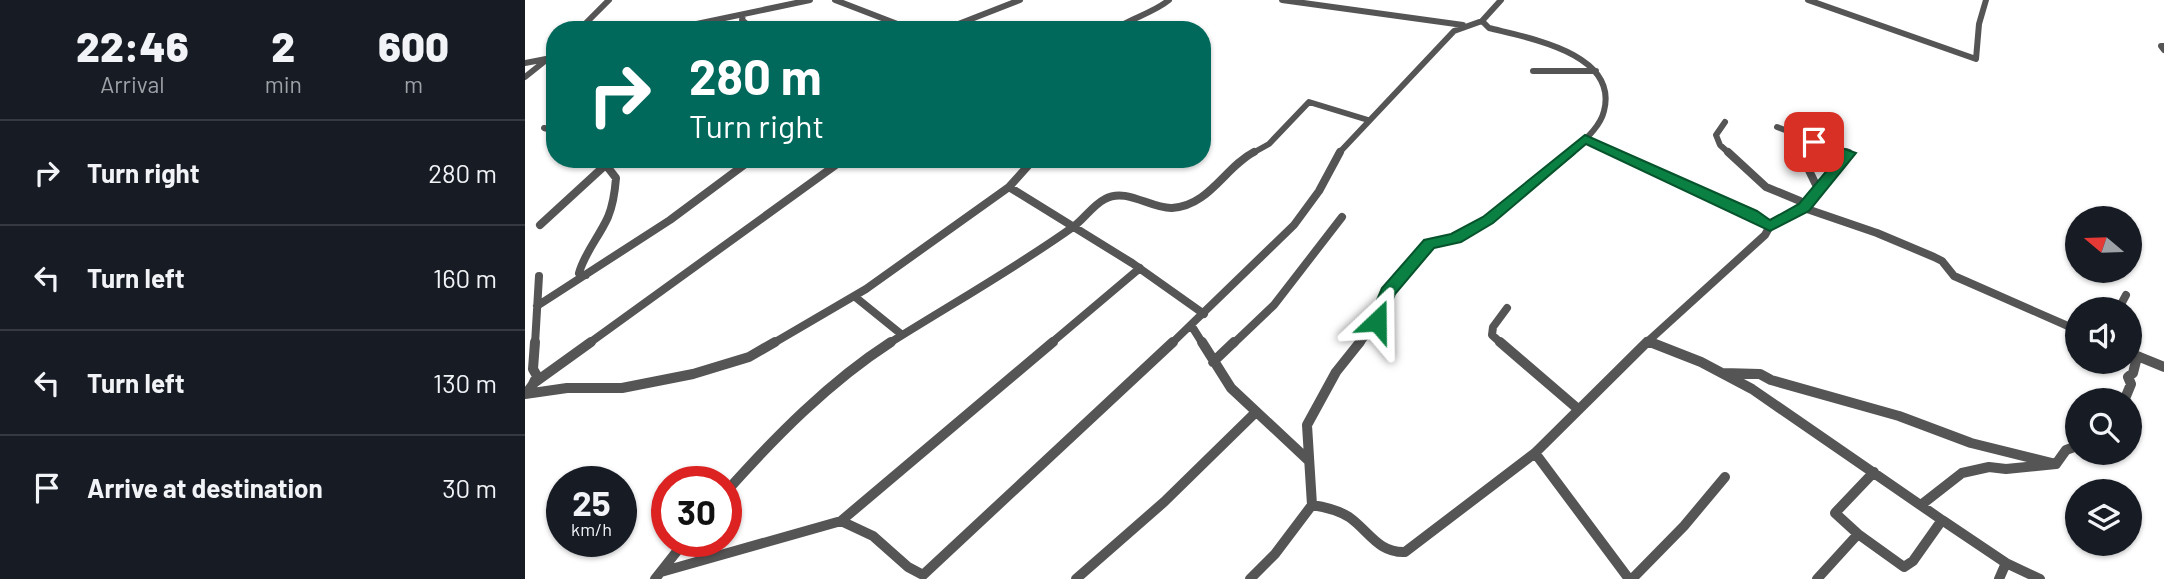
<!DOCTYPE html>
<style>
:root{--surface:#171b24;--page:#242831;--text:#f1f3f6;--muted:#9ea1a6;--line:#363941}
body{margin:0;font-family:Barlow,sans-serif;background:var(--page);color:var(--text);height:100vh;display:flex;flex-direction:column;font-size:26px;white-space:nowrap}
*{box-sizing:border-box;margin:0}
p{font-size:23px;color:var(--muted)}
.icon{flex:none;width:38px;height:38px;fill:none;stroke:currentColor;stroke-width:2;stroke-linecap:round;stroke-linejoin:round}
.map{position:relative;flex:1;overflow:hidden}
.drawer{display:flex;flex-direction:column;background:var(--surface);width:525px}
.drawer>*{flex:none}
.top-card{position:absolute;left:21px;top:21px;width:665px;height:147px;border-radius:28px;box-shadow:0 2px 5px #0004;background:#00695c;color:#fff;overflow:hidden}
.needle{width:46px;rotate:289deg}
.controls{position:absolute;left:1540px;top:206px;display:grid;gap:14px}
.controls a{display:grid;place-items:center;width:77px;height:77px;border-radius:50%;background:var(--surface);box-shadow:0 2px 5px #0004;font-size:35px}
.speed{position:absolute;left:21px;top:466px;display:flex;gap:14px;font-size:35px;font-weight:700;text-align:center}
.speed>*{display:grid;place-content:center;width:91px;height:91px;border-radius:50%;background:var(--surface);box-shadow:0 2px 5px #0004;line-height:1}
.speed small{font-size:18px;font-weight:400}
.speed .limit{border:10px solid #d22;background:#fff;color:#111}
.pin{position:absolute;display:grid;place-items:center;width:60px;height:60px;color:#fff;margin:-30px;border-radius:14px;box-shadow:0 4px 10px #0006}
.me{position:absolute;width:77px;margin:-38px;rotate:23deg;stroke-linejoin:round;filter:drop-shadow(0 0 5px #0008)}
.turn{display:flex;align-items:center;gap:24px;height:147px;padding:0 28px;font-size:32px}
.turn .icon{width:91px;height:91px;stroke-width:2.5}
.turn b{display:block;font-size:49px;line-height:60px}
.eta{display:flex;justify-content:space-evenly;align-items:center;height:119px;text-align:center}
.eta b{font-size:42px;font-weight:800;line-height:49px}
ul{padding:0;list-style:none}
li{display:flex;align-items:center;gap:21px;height:105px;padding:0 28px;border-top:2px solid var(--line)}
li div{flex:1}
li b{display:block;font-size:26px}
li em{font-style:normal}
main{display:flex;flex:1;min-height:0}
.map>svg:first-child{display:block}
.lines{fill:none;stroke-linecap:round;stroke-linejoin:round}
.minor-far2{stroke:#555;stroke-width:6}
.minor-far1{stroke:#555;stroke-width:8}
.minor{stroke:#555;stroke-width:10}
.route{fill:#0b8043;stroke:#07532c;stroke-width:2}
</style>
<main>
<section class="drawer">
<div class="eta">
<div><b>22:46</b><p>Arrival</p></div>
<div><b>2</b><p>min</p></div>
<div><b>600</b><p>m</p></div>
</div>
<ul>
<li><svg class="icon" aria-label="right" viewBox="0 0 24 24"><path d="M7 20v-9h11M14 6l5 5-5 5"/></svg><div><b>Turn right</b></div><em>280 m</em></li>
<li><svg class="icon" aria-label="left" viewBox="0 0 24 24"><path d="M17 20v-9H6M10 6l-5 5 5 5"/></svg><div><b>Turn left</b></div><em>160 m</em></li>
<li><svg class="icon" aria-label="left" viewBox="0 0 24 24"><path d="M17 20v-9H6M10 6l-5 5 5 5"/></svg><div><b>Turn left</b></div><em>130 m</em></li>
<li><svg class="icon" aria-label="arrive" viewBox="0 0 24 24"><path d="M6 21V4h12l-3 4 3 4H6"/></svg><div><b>Arrive at destination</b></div><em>30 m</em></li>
</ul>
</section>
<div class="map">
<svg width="1639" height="579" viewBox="0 0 1639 579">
<rect width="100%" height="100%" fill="#fff"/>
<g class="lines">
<path class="minor-far2" d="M310,0L388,30
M757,0L938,25
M976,0L957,21L964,28C1003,38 1094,53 1079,111C1075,128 1057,142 1045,154
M1283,0L1451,59L1454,24L1461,0
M218,15L217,20L229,30
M54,30L84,0
M143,30L285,0
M418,30L495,0
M589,30C607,17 627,14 644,0
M1639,46H1636L1639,50
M0,63L21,59
M1008,71H1071
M0,77L30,53
M1200,122L1191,135L1195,145L1205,154
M1252,127L1323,154
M19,128L30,131
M1265,133L1262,139L1277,154
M1060,139L1092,154
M726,154L744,144L784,102L843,120
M813,154L929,31L957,21"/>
<path class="minor-far1" d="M1089,152L1227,215L1245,226L1240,235L1120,344
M1203,152L1241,187L1275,201L1279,208L1352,233L1409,257L1417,261L1429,276L1552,330
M1275,152L1294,191
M509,159L484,187L607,263L679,314
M15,225L87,159
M1245,226L1279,208L1324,153L1321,152
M61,275L54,273C60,252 74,237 83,217C88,205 90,191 91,178L81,165
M329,296L376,334
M12,306L145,220L227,159
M1593,310L1601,295
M666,325L678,344
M1122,341L1129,344
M10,344L14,276
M63,344L319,159
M247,344L341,289L484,187
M363,344C425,305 489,269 548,227C559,219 568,205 580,199C601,187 626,209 647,208C684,206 700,167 729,152
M525,344L615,268
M646,344L769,225L794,191L815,152
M708,344L749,305L817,217
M834,344L852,321L863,292L904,244L930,238L963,220L1047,152
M977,344L967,335L968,327L982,308"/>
<path class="minor" d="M677,342L706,388L783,460
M975,342L1053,409
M1125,342L1176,362L1227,389L1417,520
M1605,353L1639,367
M688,362L709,342
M1198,373L1235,374L1246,380L1374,416L1446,443L1531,464L1481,469L1464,467L1437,473L1396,505
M8,384L12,376L8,369L10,342
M0,394L42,388H97L168,374L224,357L250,342
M1,394L9,383L66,342
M1599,401L1606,384L1603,377L1608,373L1612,357
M1010,453L1104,579
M1531,464L1541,450L1552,446
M201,492C250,437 304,382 366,342
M787,505C800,507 813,510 824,517C844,531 853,553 880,552L1010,453L1122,342
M316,521L528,342
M1333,534L1310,513L1349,472
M136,572L316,521L348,536L383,567L398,575L648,342
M130,579L160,541
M551,579L639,502L731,412
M725,579L750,554L787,505L782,425L811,372L835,342
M1107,579L1159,526L1200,477
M1292,579L1333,534L1379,567L1388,561L1417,520L1481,563L1515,579
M1474,579L1481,563"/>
</g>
<path class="route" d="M1060,135L1232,211L1245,220L1274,204L1315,155L1284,145V140H1294L1331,153L1284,211L1245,231L1061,144L968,223L936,242L909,248L870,294L858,325H846L843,321L857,288L899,240L926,234L958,217Z"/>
</svg>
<div class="controls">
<a><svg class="needle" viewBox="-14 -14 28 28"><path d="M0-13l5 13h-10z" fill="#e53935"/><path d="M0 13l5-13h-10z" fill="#9ea1a6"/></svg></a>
<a><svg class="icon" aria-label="sound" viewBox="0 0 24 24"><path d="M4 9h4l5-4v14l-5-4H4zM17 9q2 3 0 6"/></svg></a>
<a><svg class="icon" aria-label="search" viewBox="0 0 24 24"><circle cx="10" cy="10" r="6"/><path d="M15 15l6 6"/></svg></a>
<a><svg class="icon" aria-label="layers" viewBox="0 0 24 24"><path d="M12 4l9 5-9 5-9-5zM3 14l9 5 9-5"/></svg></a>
</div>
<div class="speed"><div>25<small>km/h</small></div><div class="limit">30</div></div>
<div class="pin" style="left:1289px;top:142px;background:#d93025"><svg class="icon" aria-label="arrive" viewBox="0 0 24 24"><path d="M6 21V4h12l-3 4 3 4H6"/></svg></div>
<svg class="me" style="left:852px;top:321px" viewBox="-20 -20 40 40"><path d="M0-17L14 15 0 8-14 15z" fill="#0b8043" stroke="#fff" stroke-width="4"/></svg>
<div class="top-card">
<div class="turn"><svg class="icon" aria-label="right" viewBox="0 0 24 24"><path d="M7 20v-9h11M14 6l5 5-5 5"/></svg><div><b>280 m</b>Turn right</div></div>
</div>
</div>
</main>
